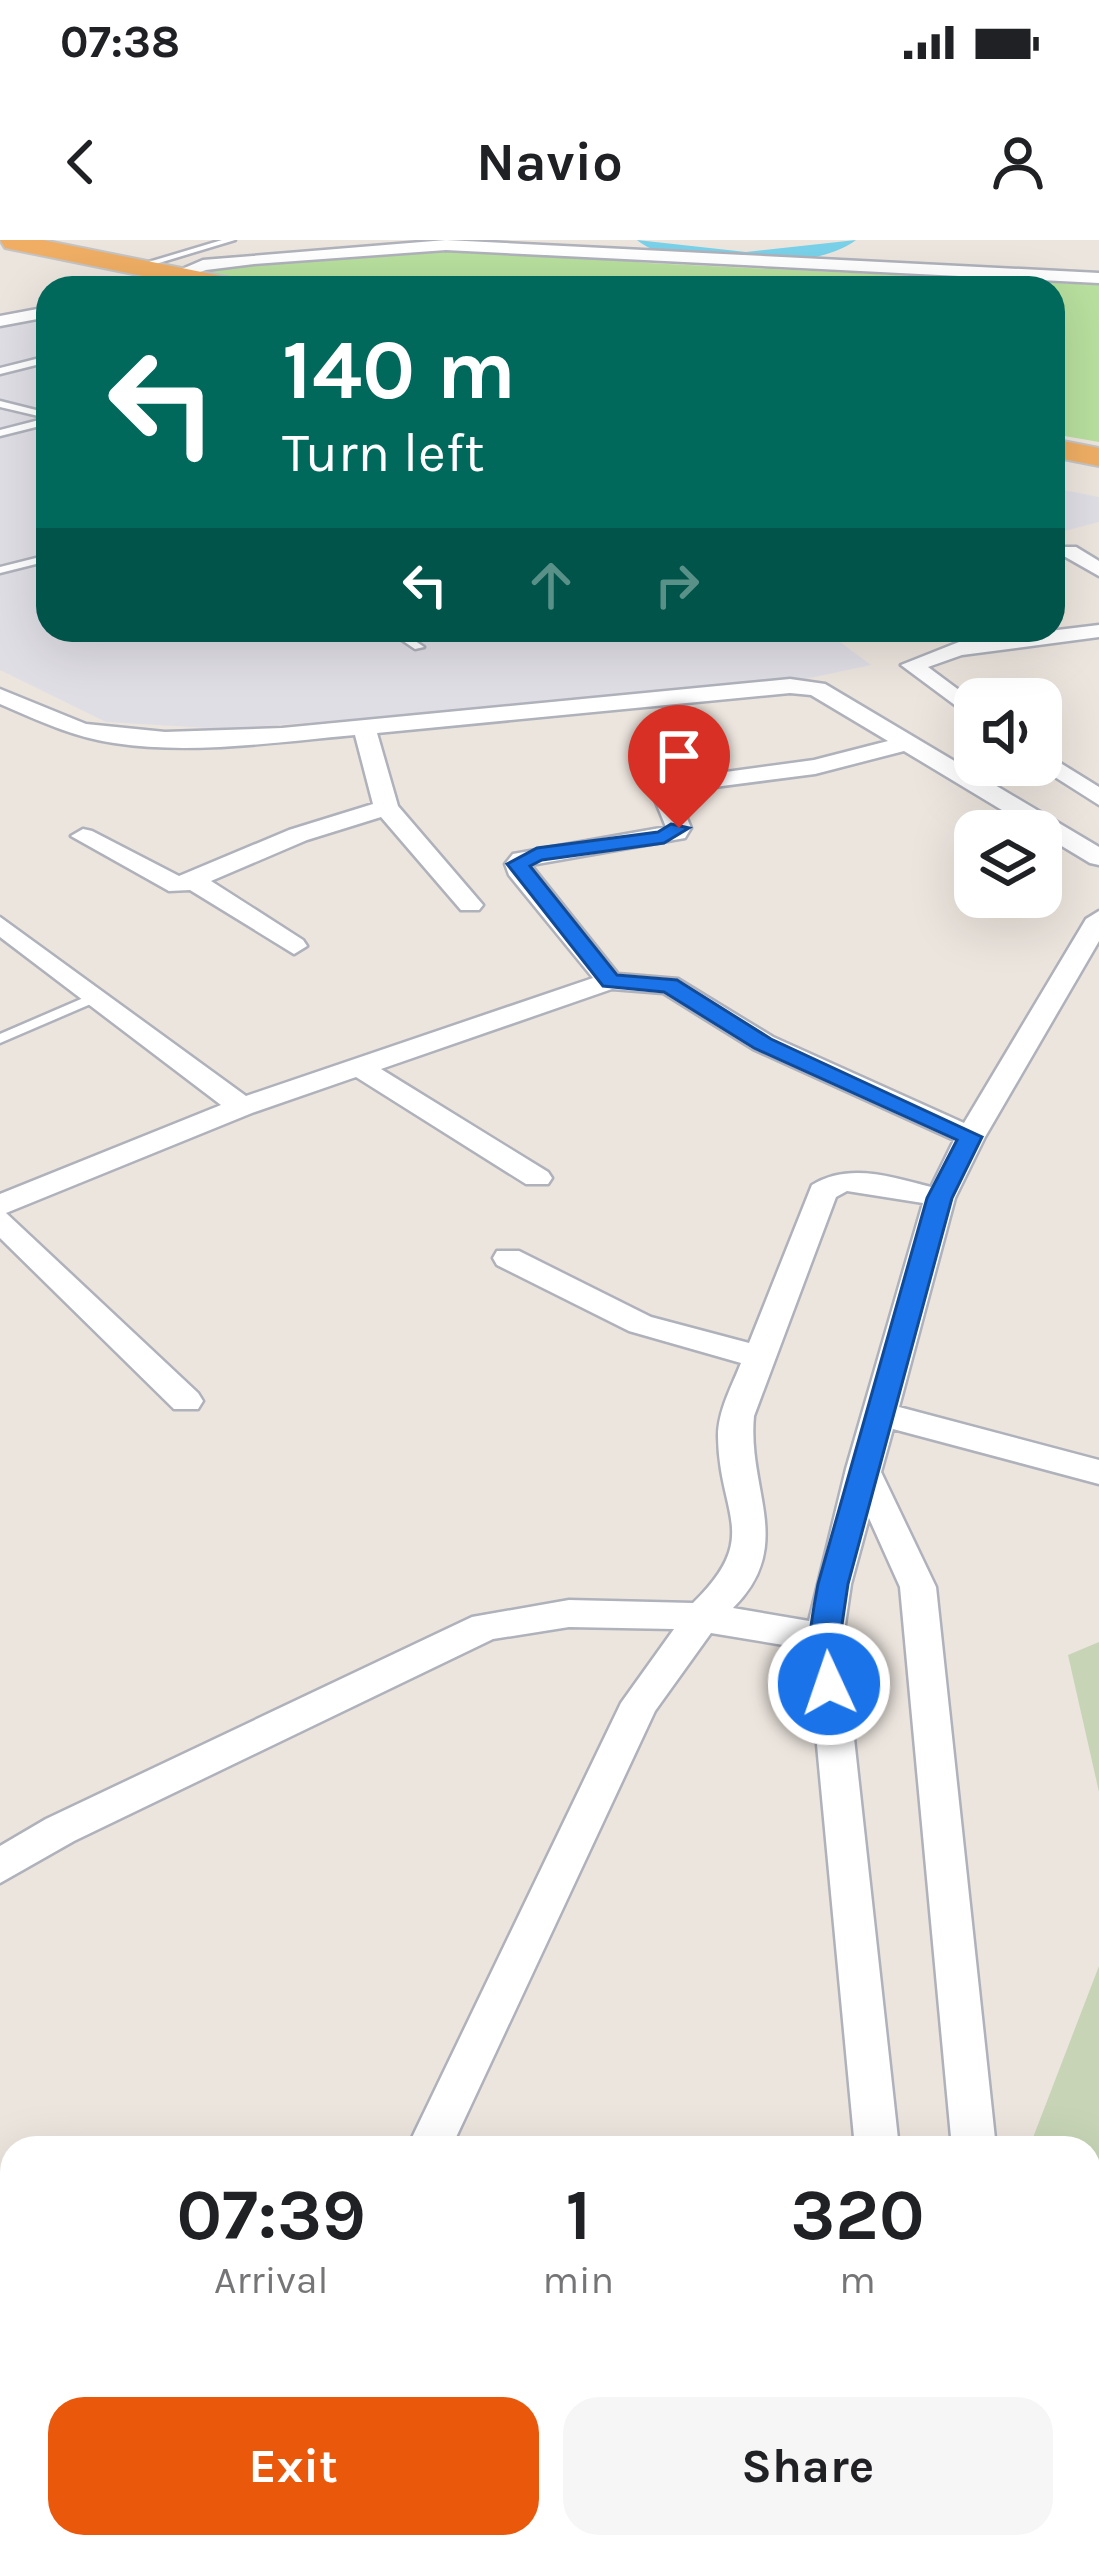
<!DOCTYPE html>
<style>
:root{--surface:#fff;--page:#f6f6f6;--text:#202124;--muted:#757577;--accent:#ea580c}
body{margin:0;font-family:Karla,sans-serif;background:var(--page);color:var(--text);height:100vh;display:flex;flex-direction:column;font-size:45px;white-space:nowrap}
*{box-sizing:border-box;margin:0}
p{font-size:39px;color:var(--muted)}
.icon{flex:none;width:66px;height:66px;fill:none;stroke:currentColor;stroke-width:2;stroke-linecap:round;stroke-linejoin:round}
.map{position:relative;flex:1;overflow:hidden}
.details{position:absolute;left:0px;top:1896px;width:1101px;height:423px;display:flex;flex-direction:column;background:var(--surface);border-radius:36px 36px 0 0;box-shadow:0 12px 48px #0002}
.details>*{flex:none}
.top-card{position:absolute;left:36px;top:36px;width:1029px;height:366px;border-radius:36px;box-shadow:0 12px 48px #0002;background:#00695c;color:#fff;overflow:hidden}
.buttons{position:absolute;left:954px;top:438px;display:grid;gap:24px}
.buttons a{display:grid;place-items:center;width:108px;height:108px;border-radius:24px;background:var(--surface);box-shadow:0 12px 48px #0002;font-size:60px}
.pin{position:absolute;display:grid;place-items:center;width:102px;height:102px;color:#fff;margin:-123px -51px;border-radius:50% 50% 50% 0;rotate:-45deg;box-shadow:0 0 12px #0007}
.pin .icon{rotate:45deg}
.me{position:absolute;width:132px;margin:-66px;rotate:357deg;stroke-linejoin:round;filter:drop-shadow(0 0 9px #0008)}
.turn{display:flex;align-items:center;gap:42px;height:252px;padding:0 48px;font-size:54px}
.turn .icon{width:156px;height:156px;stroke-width:2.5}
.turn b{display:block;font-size:84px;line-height:102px}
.lanes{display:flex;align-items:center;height:114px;padding:0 48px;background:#0003;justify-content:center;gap:60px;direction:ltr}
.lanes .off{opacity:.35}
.eta{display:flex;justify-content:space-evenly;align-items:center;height:204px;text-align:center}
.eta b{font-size:72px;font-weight:700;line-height:84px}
.primary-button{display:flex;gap:24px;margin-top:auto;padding:24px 48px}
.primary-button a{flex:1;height:138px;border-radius:36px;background:var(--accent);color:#fff;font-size:48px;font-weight:700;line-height:138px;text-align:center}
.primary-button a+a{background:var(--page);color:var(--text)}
.status{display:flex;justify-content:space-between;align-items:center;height:84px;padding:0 60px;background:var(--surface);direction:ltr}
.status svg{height:33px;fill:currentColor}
header{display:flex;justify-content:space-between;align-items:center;height:156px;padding:0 48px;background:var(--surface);font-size:54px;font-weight:700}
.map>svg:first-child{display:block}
.industrial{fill:#e0dee5}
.green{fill:#b8df9e}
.cemetery{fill:#c7d5b6}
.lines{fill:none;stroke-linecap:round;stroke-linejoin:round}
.canal{fill:#78d1e8;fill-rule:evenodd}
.service-casing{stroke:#afb1bb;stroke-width:5}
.minor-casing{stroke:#afb1bb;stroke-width:5}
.trunk-casing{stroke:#c4c4c4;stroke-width:4}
.service{fill:#fff;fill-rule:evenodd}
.minor{fill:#fff;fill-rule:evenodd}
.trunk{fill:#efae64;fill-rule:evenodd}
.route{fill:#1a73e8;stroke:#114b97;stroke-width:3}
</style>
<div class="status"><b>07:38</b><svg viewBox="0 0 49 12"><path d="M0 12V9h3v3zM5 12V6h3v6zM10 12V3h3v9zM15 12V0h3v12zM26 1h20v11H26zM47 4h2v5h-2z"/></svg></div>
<header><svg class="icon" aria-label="back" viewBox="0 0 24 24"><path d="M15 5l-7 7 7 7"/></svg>Navio<svg class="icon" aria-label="person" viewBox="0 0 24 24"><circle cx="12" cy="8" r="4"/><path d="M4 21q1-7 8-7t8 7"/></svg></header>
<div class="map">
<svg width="1099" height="2317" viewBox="0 0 1099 2317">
<rect width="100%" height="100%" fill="#ece5de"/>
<path class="industrial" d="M48,79V390H824L871,425L763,448L226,489L106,482L0,430V87Z
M1053,248L1099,257V282L1053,294Z"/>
<path class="green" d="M384,12H531L648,23L1099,45V202L1053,194V48H279L203,34L211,28Z"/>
<path class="cemetery" d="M1099,1402V1552L1068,1415Z
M1099,1726V2124L1089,2112V1908H1029Z"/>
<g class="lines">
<path class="canal" d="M637,0L746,12L856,0C815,32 678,34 637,0Z"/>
<defs>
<path id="service" d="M222,0H235L139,29L132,27Z
M48,116V122L0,134V128Z
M0,161L48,173V184L0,196V190L47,178L0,167Z
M48,315V321L0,333V327Z
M387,390H399L424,407L415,409Z
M95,753L100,754V760L0,803V794Z"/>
<path id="minor" d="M446,0L1099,33V43L446,10L254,24L206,30L176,40L168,35L203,20Z
M48,67V77L0,86V76Z
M1062,307H1076L1099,321V336L1062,315Z
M1099,385V397L962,415L928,427L975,462V480L901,425L959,402Z
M790,439L825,444L1099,607V625L1090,623L904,511L815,534L676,552L691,588L685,598L531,625L618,734L678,739L773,797L964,883L1086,679L1099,671V701L985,897L955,958L899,1167L1099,1220V1244L893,1189L881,1232L936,1347L996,1908H952L900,1347L869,1278L851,1344L843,1398L899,1908H855L808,1409L711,1393L655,1471L451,1908H407L621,1463L674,1389L569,1387L493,1399L74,1601L0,1643V1606L46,1579L472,1377L569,1360L693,1363C762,1296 719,1276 718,1196C718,1171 732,1146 741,1123L629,1091L497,1025L493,1018L497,1011H519L651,1077L749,1103L812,945C849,922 892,937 931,947L954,900L753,809L663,753L612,749L381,829L548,932L552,938L548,944H526L356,837L252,873L6,973L198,1153L203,1161L198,1169H174L0,998V954L221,865L0,697V677L246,856L593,738L509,635L505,624L513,614L666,587L651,550L660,541L814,520L888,501L811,455L790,453L377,493L398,566L483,665L479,670H461L381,577L307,600L211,641L303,700L307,706L294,714L190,650L169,651L71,596L83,589L92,591L179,636L289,590L373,564L355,495C277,502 191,515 114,503C73,497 37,480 0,464V449L86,484L165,492L282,488ZM847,951L923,963L846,1229L809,1381L733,1368C796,1305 747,1251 754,1176L836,957Z
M1041,511L1099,547V565L1036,525H1041Z
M232,2307H282L278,2317H228Z
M893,2307H943L944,2317H894Z
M990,2307H1040L1042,2317H992Z"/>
<path id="trunk" d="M0,0H43L241,40L254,48H202L5,8Z
M1053,199L1099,208V226L1053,217Z"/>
</defs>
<use href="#service" class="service-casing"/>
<use href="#minor" class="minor-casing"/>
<use href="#trunk" class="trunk-casing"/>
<use href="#service" class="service"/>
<use href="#minor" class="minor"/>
<use href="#trunk" class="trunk"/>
</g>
<path class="route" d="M671,584L689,588L664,603L542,620L530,626L617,735L677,740L771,799L982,897L952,958L848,1344L840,1398L845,1444L840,1453H818C802,1420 812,1378 818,1344L927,958L957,900L754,808L664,752L603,746L507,624L537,608L658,592Z"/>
</svg>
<div class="buttons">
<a><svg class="icon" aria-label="sound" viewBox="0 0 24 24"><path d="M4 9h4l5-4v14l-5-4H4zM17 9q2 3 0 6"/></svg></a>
<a><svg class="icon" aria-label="layers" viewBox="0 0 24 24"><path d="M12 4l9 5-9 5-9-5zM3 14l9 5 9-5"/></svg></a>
</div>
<div class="pin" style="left:679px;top:588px;background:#d93025"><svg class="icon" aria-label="arrive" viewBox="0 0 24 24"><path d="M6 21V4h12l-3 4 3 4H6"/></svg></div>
<svg class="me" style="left:829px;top:1444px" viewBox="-20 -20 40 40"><circle r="17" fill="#1a73e8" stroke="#fff" stroke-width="3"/><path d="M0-11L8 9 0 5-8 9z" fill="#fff"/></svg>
<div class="top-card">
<div class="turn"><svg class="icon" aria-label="left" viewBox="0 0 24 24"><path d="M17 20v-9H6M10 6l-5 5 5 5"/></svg><div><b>140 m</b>Turn left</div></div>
<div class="lanes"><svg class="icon" aria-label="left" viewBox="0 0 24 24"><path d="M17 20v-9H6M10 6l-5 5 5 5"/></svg><svg class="icon off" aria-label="ahead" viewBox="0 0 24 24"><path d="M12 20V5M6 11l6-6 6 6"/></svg><svg class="icon off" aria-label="right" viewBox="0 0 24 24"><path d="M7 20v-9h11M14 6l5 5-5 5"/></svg></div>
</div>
<section class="details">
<div class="eta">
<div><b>07:39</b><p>Arrival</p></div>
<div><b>1</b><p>min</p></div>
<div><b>320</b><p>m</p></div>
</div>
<div class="primary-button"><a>Exit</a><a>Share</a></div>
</section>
</div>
